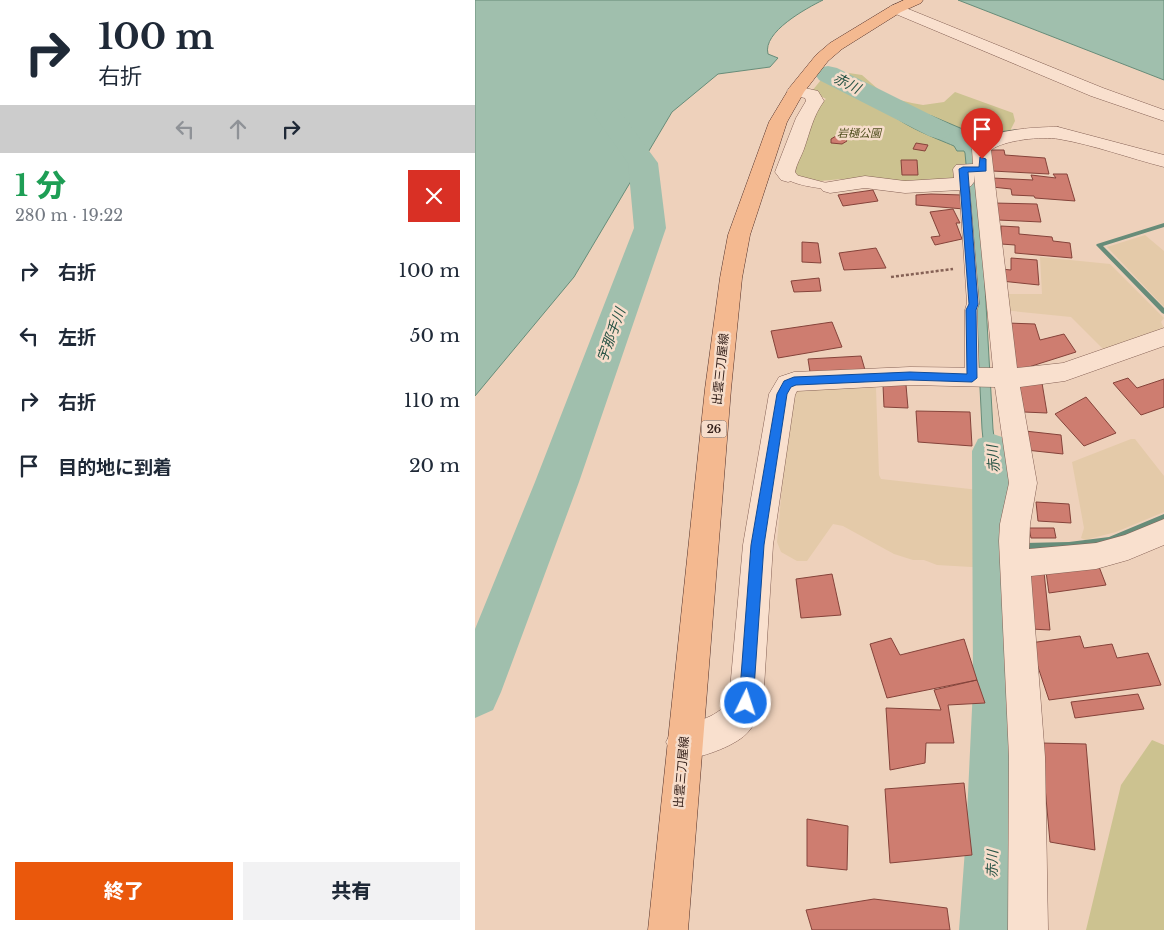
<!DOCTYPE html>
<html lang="ja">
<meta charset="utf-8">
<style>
:root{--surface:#fff;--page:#f2f2f3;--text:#1f2937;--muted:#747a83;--accent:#ea580c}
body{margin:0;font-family:"Libre Baskerville","Noto Sans JP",serif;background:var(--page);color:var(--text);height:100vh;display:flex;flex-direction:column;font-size:19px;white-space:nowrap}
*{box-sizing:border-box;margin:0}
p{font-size:16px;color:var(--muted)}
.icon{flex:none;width:28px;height:28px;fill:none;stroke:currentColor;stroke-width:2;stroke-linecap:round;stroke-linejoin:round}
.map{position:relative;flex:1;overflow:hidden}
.drawer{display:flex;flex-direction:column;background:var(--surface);width:475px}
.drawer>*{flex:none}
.guide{background:#fff;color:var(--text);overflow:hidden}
.pin{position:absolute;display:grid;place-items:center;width:42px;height:42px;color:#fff;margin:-51px -21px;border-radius:50% 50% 50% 0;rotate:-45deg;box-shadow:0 0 5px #0007}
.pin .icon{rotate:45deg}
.me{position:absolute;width:55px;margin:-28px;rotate:4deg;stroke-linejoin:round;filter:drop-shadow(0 0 4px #0008)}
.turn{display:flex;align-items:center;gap:18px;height:105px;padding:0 15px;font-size:22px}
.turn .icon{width:65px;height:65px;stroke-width:2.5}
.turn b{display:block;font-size:35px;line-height:42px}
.lanes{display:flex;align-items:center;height:48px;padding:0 15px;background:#0003;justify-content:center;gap:25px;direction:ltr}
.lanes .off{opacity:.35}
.round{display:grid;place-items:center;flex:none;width:52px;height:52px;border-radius:0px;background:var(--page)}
.headline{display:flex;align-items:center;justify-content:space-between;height:85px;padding:0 15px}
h1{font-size:30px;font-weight:800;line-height:38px;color:#1e9e55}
.action{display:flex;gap:10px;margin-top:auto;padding:10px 15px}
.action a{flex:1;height:58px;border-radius:0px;background:var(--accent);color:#fff;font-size:20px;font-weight:800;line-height:58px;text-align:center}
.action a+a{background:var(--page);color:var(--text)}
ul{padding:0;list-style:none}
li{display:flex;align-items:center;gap:15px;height:65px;padding:0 15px}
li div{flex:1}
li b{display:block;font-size:19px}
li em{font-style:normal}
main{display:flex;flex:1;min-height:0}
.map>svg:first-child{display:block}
.farmland{fill:#e4caa9}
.green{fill:#ccc290}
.water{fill:#a0bfad;stroke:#678c79}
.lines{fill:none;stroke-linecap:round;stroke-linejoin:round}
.stream{fill:#678c79;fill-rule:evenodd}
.river{fill:#a0bfad;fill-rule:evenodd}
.building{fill:#ce7d70;stroke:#85433a}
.service-casing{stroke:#856155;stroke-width:1}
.minor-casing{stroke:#856155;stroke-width:1}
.primary-casing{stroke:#53312a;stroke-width:1}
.path{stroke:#856155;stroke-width:2.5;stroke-dasharray:3 2;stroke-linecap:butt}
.service{fill:#f9e0ce;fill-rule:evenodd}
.minor{fill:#f9e0ce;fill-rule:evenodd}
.primary{fill:#f4b990;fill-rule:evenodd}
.route{fill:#1a73e8;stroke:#114b97}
.labels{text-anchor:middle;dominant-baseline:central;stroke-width:5;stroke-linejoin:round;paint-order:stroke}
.far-park-label{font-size:11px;font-style:italic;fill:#515020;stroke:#f6ddcb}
.shield{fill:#f6ddcb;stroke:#6e594f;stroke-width:1}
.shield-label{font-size:11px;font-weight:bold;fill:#34201a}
.street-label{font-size:12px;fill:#34201a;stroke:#f6ddcb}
.water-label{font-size:14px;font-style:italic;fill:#295446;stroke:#f6ddcb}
</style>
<main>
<section class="drawer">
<div class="guide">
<div class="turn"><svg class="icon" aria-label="right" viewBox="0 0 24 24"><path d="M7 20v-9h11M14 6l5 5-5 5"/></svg><div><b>100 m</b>右折</div></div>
<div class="lanes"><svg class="icon off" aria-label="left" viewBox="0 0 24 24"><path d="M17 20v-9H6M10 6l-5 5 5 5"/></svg><svg class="icon off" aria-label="ahead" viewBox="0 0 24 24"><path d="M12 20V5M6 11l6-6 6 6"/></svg><svg class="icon" aria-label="right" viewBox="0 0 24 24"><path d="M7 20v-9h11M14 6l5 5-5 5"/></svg></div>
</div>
<div class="headline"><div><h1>1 分</h1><p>280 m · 19:22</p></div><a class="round" style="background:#d93025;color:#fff"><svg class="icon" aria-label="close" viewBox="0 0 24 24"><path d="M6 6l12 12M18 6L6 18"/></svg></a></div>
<ul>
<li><svg class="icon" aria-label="right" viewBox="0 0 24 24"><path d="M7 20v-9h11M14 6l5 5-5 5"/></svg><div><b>右折</b></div><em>100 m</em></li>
<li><svg class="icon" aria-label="left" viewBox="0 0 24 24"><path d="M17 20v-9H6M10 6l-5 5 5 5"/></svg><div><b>左折</b></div><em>50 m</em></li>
<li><svg class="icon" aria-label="right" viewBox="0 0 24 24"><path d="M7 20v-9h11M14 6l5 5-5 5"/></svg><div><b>右折</b></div><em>110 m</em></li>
<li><svg class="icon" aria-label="arrive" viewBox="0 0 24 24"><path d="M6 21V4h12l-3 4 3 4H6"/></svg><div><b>目的地に到着</b></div><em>20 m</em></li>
</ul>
<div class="action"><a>終了</a><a>共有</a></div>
</section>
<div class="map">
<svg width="689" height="930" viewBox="0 0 689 930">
<rect width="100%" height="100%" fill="#eed1bb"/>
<path class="farmland" d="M670,235L689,251V307L632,247Z
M565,257L635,264L689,318L686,322L689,328L628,349L596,317L527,310V294H567Z
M397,387L401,388L404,475L406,479L504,490L507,493L514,568L462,565L449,560H438L419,554L368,526L358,524L332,561H322L306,552L302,542L312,433L321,389Z
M656,439H660L689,476V512L641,532L610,540L606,538L609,528L597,462Z"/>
<path class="green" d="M354,70L387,75L412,97L437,103L448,105L469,102L480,92L538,113L540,121L536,129L538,133L520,135L484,178L439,183L398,179H367L345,181L320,177L316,165L342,106L351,99L337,91Z
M677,740L689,745V930H611L646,785Z"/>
<path class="water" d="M0,0H348C332,8 287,32 293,54L303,58L295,67L243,74L197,112L99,277L0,396Z
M483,0H689V80Z
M412,103L457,116L497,133L518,131L520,134L507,139L502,144L518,429L528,510L515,509L507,429L501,305H504L490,153L489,151H482L479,146C463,139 413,121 410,104Z"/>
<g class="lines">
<path class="stream" d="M543,129L545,130V131L512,135L510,134L512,133Z
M689,223V227L628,246L689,308V314L687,313L621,245L622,244Z
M689,514V520L634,543L594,548L549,549L546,548L545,546L546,544L549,543L594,542L634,537Z
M519,543L527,544L528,546L527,548L524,549L516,548L515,546L516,544Z"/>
<path class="river" d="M353,66L362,68L474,124L478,130L474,136L464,139L454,136L344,80L340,74L344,68Z
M133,107L143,109L183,163L191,228L104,482L26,692L18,710L0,718V629L60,482L159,228L153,163L119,115L123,109Z
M518,434L533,439L539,451L550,688L549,836L546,930H484L491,836L498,688L497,451L503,439Z"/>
</g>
<path class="building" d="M361,136L369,137L372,141L367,144L356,143V139Z
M441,143L453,145L450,151L438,149Z
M511,150H529L530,155L570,158L574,174L517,171Z
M426,160H442L443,175H427Z
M578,174H592L600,201L560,198L559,196L537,195L536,189L517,187V178L558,180L556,175L581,178Z
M398,190L403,201L368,206L363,195Z
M456,194L487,195L489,209L441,205V195Z
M519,203L562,204L566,222L523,220Z
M478,209L485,223H481L487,239L460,245L456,237L465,236L455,212Z
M526,226L544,227V234L577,237L578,241L595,243L597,258L540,253V245L526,244Z
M327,242L343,243L346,263L327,262Z
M401,248L411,268L369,270L364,253Z
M536,258L562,260L564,285L526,281V269L536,270Z
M344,278L346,291L319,292L316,281Z
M357,322L367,347L303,358L296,331Z
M532,323L560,324L565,340L589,334L601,352L541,371Z
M386,356L390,370L335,372L333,359Z
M653,378L662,388L689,379V407L666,415L638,383Z
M544,383H567L572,413L549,412Z
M408,385H431L433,408L409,407Z
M611,397L641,433L609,446L580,414Z
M441,411L495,412L497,446L443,442Z
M550,431L586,435L588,454L551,450Z
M561,502L594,504L596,523L563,521Z
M554,528H579L581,538H556Z
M623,564L631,585L574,593L571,572Z
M551,571L569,572L575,630L556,629Z
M357,574L366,615L326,618L321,579Z
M605,636L609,648L637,644L642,658L673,653L686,685L574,700L555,643Z
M416,638L425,655L489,639L502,680L412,698L395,644Z
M502,680L510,703L473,705L479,743H451L450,763L415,770L411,708L466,710L459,690Z
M663,694L669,709L600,718L596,702Z
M566,743L611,744L620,850L575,842Z
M489,783L497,855L415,863L410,789Z
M332,819L373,826L372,870L332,866Z
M399,899L472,908L475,930H337L331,910Z"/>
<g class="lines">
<defs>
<path id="service" d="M313,173L359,185L360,187L355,190C341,187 318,186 308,176L309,174Z
M489,179L494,182L504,303L502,310L504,378L502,382L497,383L492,382L490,378V310L492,303L484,182Z"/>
<path id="minor" d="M421,4L628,88L689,110V121L616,96L416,12L413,9L416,6Z
M321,86L343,91L349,101C338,116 335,132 329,149C326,157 322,163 320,172L323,176L320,180L313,182L306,180L300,172L321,118L331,101L330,98L315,95L312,91L315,87Z
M583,127L689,155V167C654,158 619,145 584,139C567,136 529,140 516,150L542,368L588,363L689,328V346L590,381L545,387L562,483L555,524L554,549L621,543L650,535L689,519V545L653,560L621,569L556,576L570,757L573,930H533L534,757L524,541L525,524L534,483L520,387L435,385L322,391L320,395L298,545L288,703C284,712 281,723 274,731C263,745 229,757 211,759C206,760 201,756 197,754L191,742L197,730C218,721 240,720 254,701L268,545L294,394L304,377L319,372L435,367L518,368L499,175V182L496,186L485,190L430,193L390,188L355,193L348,191L345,187L348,183L390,176L430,181L479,178L478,169L481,165L498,164L497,149C511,129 560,127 583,127Z"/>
<path id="primary" d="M429,0H448L446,3L426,12L367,49L353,61L329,92L312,122L275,235L267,278L256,389L213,930H173L230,389L245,278L253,235L294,122L315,87L341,55L355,43L416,6Z"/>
</defs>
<use href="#service" class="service-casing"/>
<use href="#minor" class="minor-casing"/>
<use href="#primary" class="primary-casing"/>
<path class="path" d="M416,277L478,269"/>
<use href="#service" class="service"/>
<use href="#minor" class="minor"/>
<use href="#primary" class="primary"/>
</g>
<path class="route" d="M505,157L511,159V171L493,172L503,304L501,310L502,378L497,382L435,380L321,385L316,387L312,394L289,545L278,703L276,708L271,710L266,708L264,703L276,545L302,394L309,381L319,377L435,372L492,374L491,310L494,304L484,169L488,167H504Z"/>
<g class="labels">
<g class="far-park-label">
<text x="384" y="133">岩樋公園</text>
</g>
<rect class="shield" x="226.5" y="420.5" width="25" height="17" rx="4"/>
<g class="shield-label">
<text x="239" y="429">26</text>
</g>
<g class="street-label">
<text transform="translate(245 369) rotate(-84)">出雲三刀屋線</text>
<text transform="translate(206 772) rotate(-85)">出雲三刀屋線</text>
</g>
<g class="water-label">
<text transform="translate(372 83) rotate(27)">赤川</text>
<text transform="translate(136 335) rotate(-70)">宇那手川</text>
<text transform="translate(518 459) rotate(-94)">赤川</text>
<text transform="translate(517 864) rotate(-88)">赤川</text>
</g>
</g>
</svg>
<div class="pin" style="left:507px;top:159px;background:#d93025"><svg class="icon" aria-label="arrive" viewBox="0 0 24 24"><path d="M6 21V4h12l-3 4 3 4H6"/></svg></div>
<svg class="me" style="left:271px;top:703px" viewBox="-20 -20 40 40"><circle r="17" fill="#1a73e8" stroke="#fff" stroke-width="3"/><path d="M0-11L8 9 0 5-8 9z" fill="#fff"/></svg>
</div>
</main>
